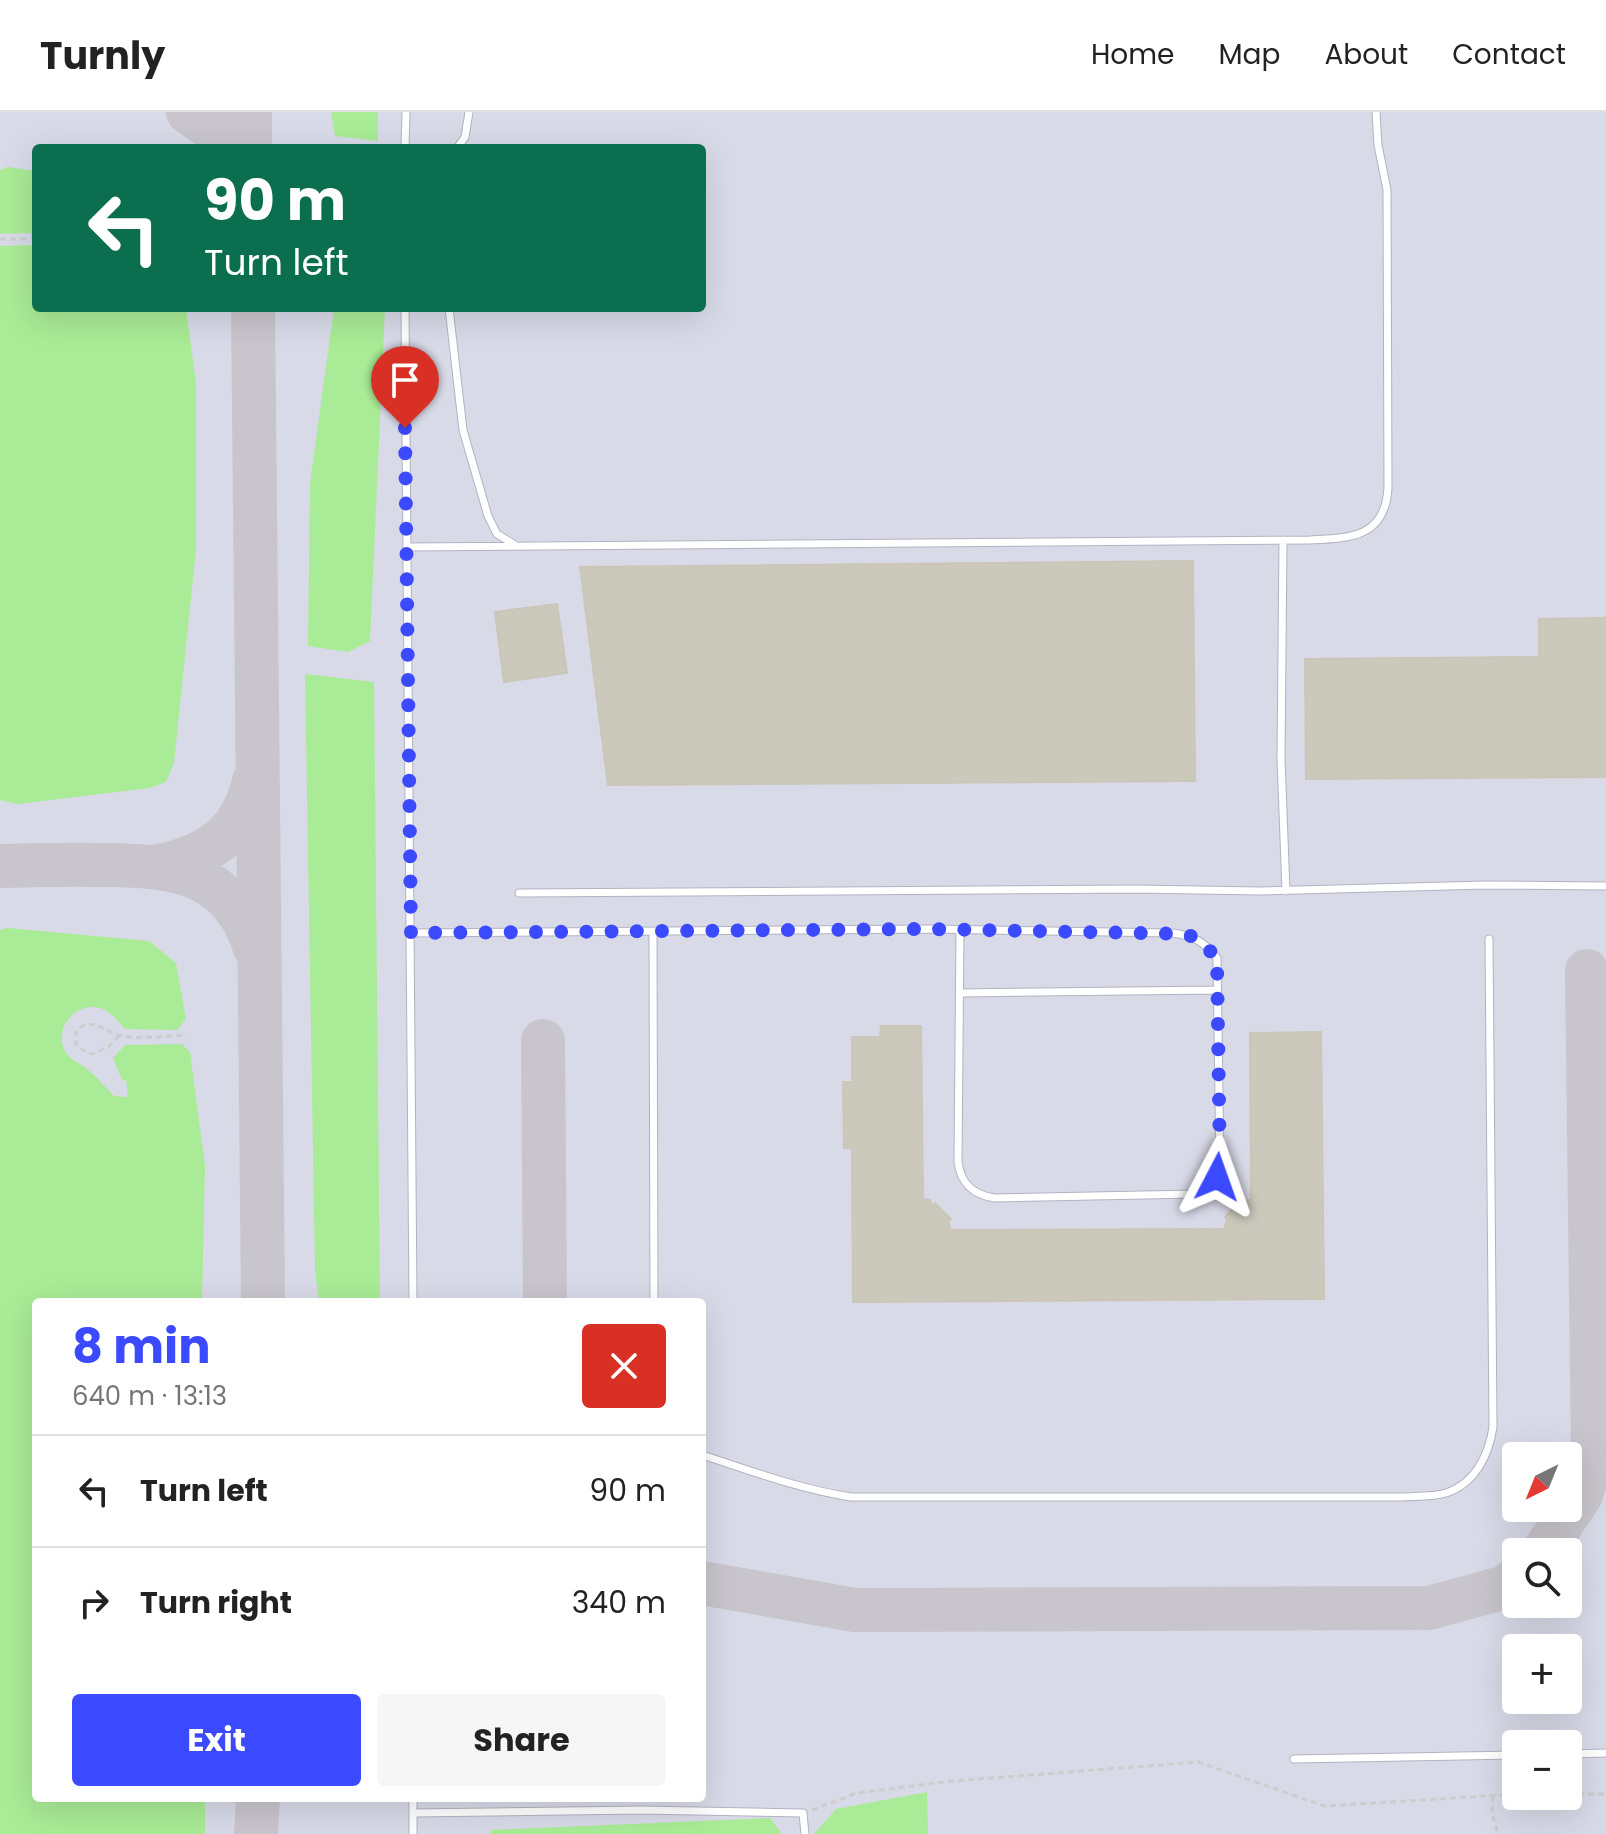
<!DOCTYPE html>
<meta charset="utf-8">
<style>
:root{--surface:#fff;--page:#f6f6f6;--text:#222;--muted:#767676;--line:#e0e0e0;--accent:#3b49ff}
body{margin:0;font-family:Poppins,sans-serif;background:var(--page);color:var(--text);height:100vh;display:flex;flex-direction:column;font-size:30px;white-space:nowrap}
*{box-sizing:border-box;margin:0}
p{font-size:26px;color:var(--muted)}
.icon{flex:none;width:44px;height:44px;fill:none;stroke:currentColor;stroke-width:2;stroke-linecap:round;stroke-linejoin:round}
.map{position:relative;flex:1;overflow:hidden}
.sheet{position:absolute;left:32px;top:1186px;width:674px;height:504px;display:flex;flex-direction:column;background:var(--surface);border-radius:8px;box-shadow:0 8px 32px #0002}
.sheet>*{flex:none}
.guide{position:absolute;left:32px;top:32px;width:674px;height:168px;border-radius:8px;box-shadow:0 8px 32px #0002;background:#0b6e4f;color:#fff;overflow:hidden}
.needle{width:52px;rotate:223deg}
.buttons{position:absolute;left:1502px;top:1330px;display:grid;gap:16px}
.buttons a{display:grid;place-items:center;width:80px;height:80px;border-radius:8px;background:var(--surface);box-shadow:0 8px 32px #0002;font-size:40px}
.pin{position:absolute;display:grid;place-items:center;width:68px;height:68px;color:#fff;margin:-82px -34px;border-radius:50% 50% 50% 0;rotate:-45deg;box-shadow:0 0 8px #0007}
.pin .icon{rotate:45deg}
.me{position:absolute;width:88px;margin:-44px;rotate:4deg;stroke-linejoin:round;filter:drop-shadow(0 0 6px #0008)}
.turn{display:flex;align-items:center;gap:28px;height:168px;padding:0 40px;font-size:36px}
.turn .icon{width:104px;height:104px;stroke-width:2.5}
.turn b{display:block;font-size:56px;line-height:68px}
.round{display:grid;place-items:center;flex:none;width:84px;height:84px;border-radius:8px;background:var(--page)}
.headline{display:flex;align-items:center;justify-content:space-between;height:136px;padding:0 40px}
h1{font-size:48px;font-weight:700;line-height:60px;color:var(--accent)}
.cta{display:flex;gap:16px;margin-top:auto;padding:16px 40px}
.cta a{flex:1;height:92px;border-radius:8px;background:var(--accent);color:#fff;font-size:32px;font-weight:700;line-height:92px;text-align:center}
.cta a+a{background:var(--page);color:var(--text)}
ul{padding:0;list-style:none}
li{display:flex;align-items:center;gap:24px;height:112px;padding:0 40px;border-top:2px solid var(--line)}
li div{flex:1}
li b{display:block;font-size:30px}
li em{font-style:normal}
header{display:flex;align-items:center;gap:48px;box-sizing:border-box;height:112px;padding:0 40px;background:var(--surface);border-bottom:2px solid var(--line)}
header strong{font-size:38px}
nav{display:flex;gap:44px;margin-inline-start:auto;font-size:28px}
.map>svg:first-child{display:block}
.airport{fill:#d9dae8;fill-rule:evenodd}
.green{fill:#a9eb96}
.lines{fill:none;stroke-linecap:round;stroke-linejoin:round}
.taxiway{stroke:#c8c5cc;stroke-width:44}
.building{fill:#cbc8bc;stroke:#cbc6b7;stroke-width:2}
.service-casing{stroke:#b2b3c1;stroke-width:9}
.path{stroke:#cdcdcd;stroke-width:3;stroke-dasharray:6 4;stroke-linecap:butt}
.service{stroke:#fff;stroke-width:7}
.route{stroke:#3b49ff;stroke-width:14;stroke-dasharray:0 25.2}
</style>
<header>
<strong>Turnly</strong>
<nav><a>Home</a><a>Map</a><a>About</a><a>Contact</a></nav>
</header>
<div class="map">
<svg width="1606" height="1722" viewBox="0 0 1606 1722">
<rect width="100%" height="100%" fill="#efeade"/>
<path class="airport" d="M0,0H1606V1722H0ZM36,36H702V196H36ZM36,1190H702V1686H36ZM1516,1344H1568V1396H1516ZM1516,1440H1568V1492H1516ZM1516,1536H1568V1588H1516ZM1516,1632H1568V1684H1516Z"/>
<path class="green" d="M331,0H378V29L335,24Z
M8,55L36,59V196H186L196,272V437L174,651L166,670L150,676L18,692L0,688V134L32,133L31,121L0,122V58Z
M334,196H385L370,529L348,540L308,534L310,371Z
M305,562L374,570L380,1190H319L315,1158Z
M8,816L149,829L176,851L186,907L177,918L125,917C117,908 108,896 95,895C73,893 55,917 64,937C68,948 79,950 87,957C97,965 105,975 114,984L128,985L126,968H122L113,946L125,933L182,932L190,940L205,1054L202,1190H36V1686H205V1722H0V818Z
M927,1680L928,1722H814L836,1697Z
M770,1706L782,1722H489L491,1718Z"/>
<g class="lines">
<path class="taxiway" d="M188,0L215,19L229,36
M250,0V36
M253,196L263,1190
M0,754C35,753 71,752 106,753C177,754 230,760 255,836
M159,754C209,744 242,722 254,669
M1587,859L1593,1343
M543,929L545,1190
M1543,1440L1581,1383L1593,1343L1606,1326
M702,1471L855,1498L1429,1496L1506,1475L1516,1467
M256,1722L258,1686"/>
</g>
<path class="building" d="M1193,449L1195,669L608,673L580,455Z
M557,492L567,561L504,570L495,500Z
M1606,506V665L1306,667L1305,547L1539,545V507Z
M881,914H921L923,1087L930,1088L932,1094L935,1091L951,1107L948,1110L951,1118L1224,1117L1227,1108L1225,1105L1240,1088L1243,1091L1246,1088H1251L1250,921L1321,920L1324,1187L853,1190L852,1036H844L843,970H852V925H880Z"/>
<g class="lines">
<defs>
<path id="service" d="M405,36L406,0
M457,36L465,25L469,0
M405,196L413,1190
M449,196L463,318L488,404L497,422L515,433
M1283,428L1281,647L1286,779
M407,435L1310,428C1350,426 1385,426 1388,376L1387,78L1378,33L1376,0
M519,781L1137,777L1260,779L1485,773L1606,774
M411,821L930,817L1172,821C1192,823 1205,830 1217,846L1220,1055L1211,1073L1195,1082L995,1086C973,1083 961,1072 958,1050L960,818
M653,821L654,1190
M960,881L1217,878
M702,1343C752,1359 799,1377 851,1385H1401C1415,1384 1433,1385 1446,1381C1476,1371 1489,1342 1493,1315L1489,827
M1568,1642L1606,1641
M1294,1647L1516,1643
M413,1701L641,1698L803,1701L805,1722
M413,1722V1686"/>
</defs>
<use href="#service" class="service-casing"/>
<path class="path" d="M0,127H27
M119,924L108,935L92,942L81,937L76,932V918C96,903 105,922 123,924C143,927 166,924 187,923
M1568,1682H1606
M1493,1684L1492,1701L1498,1722
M812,1698L857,1681L953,1669L1198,1650L1325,1694L1516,1682"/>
<use href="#service" class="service"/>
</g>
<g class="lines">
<path class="route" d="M405,316L411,821L930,817L1186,822L1198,827L1217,846L1220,1055L1217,1065"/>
</g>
</svg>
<div class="buttons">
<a><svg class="needle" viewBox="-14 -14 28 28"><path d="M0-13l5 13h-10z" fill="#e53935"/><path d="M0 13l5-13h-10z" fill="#767676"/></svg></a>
<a><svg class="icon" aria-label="search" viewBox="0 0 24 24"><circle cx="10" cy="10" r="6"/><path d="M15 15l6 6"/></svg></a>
<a>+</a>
<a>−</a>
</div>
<div class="pin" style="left:405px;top:316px;background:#d93025"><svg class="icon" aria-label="arrive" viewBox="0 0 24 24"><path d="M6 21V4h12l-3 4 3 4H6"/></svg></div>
<svg class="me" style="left:1217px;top:1065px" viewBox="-20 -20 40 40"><path d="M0-17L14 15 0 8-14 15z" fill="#3b49ff" stroke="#fff" stroke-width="4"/></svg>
<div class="guide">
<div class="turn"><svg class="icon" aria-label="left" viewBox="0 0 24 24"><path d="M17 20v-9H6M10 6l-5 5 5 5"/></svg><div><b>90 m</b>Turn left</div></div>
</div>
<section class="sheet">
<div class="headline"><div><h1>8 min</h1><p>640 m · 13:13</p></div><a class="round" style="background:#d93025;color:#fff"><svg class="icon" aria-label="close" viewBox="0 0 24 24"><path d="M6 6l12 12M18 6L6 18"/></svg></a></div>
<ul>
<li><svg class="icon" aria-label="left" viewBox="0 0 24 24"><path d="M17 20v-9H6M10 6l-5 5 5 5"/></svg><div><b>Turn left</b></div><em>90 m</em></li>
<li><svg class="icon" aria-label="right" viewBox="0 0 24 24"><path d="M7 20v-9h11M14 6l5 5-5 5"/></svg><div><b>Turn right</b></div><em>340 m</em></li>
</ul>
<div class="cta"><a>Exit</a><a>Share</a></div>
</section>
</div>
